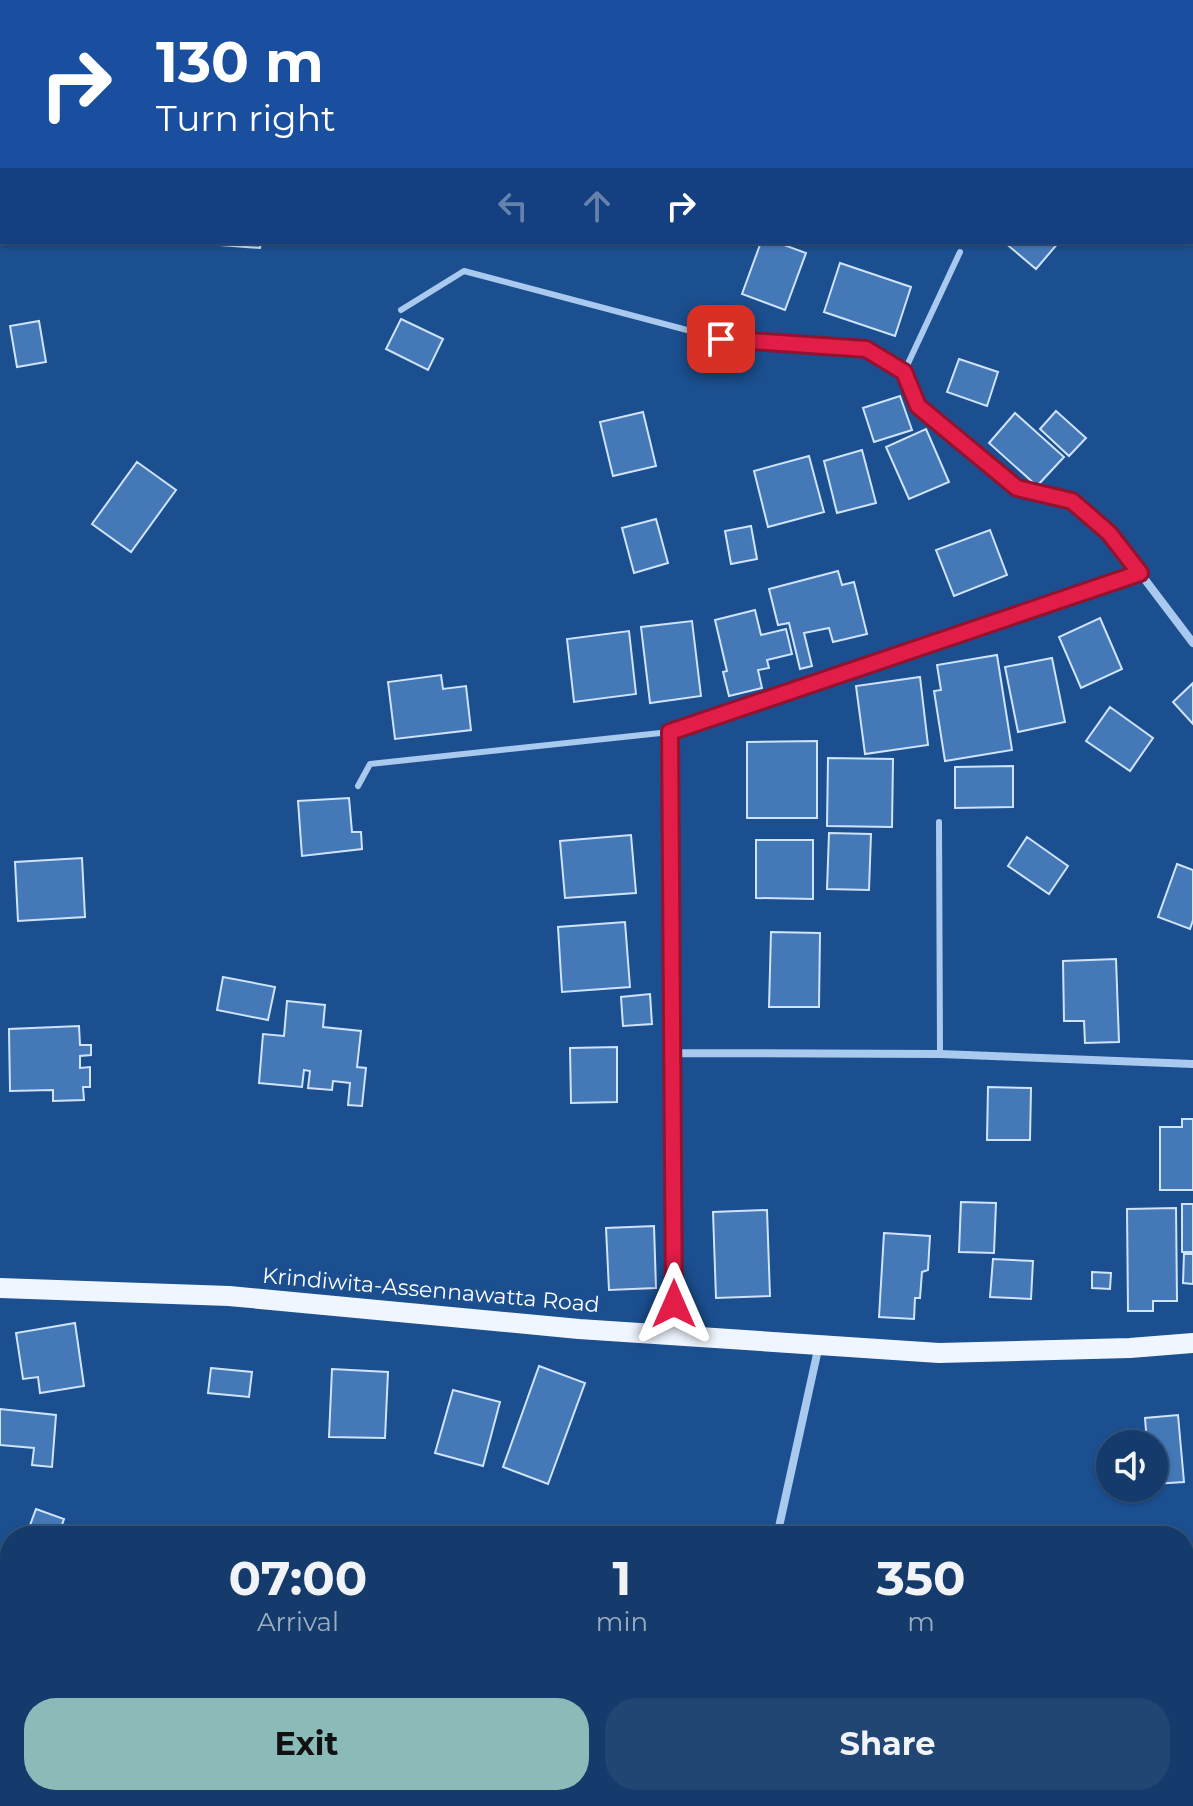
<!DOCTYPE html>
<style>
:root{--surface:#143b6b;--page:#214673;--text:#f1f3f6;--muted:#9dadc1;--line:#33557e;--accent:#8bbbb9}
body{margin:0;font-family:Montserrat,sans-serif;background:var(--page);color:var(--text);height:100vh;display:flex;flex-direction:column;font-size:30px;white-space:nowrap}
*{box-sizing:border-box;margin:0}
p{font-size:26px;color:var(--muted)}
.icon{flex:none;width:44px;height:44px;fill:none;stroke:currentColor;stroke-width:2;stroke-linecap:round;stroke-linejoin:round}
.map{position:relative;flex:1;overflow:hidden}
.side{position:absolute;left:0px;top:1526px;width:1194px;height:280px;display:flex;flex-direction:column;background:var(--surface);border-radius:32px 32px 0 0;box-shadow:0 2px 6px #0004,0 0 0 2px var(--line)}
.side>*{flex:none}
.banner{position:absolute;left:0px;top:0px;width:1194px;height:244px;box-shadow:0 2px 6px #0004,0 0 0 2px var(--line);background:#1a4fa0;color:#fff;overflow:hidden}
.tools{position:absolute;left:1096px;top:1430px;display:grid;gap:16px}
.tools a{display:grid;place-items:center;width:72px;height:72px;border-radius:50%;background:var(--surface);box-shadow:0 2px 6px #0004,0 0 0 2px var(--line);font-size:40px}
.pin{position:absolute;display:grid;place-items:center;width:68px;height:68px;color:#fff;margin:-34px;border-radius:16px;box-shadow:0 4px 12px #0006}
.me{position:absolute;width:88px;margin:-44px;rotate:0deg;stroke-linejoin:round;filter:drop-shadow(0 0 6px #0008)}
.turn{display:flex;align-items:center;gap:28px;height:168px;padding:0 24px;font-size:36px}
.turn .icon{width:104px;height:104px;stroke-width:2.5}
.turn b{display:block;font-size:56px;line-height:68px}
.lanes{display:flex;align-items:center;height:76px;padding:0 24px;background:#0003;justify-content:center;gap:40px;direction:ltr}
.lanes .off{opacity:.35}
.eta{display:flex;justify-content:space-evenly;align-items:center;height:136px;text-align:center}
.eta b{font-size:48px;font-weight:700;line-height:56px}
.cta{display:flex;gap:16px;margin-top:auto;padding:16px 24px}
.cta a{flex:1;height:92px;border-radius:32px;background:var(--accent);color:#111;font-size:32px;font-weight:700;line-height:92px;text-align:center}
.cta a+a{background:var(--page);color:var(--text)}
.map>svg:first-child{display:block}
.building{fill:#4478b7;stroke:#cfe3fa;stroke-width:2}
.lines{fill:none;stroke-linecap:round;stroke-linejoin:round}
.lane{stroke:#a9c9ee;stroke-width:6}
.street{stroke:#a9c9ee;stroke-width:8}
.primary{stroke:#f0f6ff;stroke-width:20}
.route-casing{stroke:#92132f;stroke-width:20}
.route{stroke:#e11d48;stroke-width:14}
.labels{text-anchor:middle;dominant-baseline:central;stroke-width:8;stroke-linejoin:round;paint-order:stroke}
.street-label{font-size:22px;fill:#fff;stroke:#1b4f8f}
</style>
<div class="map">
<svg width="1193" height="1806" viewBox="0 0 1193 1806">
<rect width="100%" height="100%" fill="#1b4f8f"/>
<path class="building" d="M220,242H261L260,248L220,245Z
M761,242H776L806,253L785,310L742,294Z
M1004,242H1059L1036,269Z
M840,263L911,287L895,336L824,312Z
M401,319L443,339L428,370L386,349Z
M39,321L46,362L17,367L10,326Z
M959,359L998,372L987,406L947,392Z
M900,396L912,430L874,442L863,408Z
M1056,411L1086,438L1069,456L1040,429Z
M643,412L656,466L613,476L600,422Z
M1015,413L1064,457L1037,486L989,443Z
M926,429L949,482L909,499L886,447Z
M862,450L876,503L837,513L824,461Z
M809,456L824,512L768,527L754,471Z
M137,462L176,490L131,552L92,524Z
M656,519L668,563L634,573L622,528Z
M751,526L757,559L731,564L725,531Z
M990,530L1007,575L954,596L936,550Z
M838,571L842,585L854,582L867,634L833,642L829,628L804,633L812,666L800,669L789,623L778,625L769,589Z
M755,610L761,635L786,629L792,654L767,660L769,668L758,670L762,688L729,696L723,672L727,671L715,620Z
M1100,618L1122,669L1081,688L1059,637Z
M692,621L701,696L650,703L641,627Z
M629,631L636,694L574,702L567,639Z
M997,655L1012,750L945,761L934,691L941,690L937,665Z
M1052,658L1065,722L1018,732L1005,667Z
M441,675L443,689L466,686L471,730L395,739L388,682Z
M920,677L928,745L865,754L856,686Z
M1193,683V724L1173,702Z
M1110,707L1153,738L1130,771L1086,741Z
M817,741V818H747V742Z
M828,758L893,759L892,827L827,826Z
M1013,766V807L955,808V767Z
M349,798L352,832H361L362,849L302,856L298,801Z
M829,833L871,834L869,890L827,889Z
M631,835L636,893L565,898L560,841Z
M1027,837L1068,866L1049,894L1008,866Z
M756,840H813V899L756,898Z
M82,858L85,917L18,921L15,862Z
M1177,864L1193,870V920L1190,929L1158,917Z
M625,922L630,987L562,992L558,927Z
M771,932L820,933L819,1007H769Z
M1116,959L1119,1042L1085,1043L1084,1021H1064L1063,961Z
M223,977L275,987L268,1020L217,1010Z
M650,994L652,1024L623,1026L621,997Z
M287,1001L325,1005L323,1027L361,1031L357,1067L366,1068L362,1106L348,1105L350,1083L333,1081L332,1090L308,1088L310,1071L304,1070L302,1087L259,1083L263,1034L284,1036Z
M79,1026L80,1045H91V1055L80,1056V1068L90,1067V1087H83L84,1100L53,1101V1090L10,1091L9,1029Z
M617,1047V1102L571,1103L570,1048Z
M988,1087L1031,1088L1030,1140H987Z
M1182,1119H1193V1190H1160V1127H1182Z
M961,1202L996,1203L994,1253L959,1252Z
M1182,1204H1193V1252H1182Z
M1176,1208L1177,1301H1153V1311H1128L1127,1209Z
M767,1210L770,1296L716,1298L713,1212Z
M654,1226L656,1288L609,1290L606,1228Z
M884,1233L930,1236L928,1270L922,1272L920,1298H915L914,1319L879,1317Z
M1184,1254H1193V1284L1183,1283Z
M993,1259L1033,1261L1031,1299L990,1297Z
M1092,1272L1111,1273L1110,1289L1092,1288Z
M75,1323L84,1386L40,1393L38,1377L23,1379L16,1333Z
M539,1366L585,1383L548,1484L503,1467Z
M211,1368L252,1372L249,1397L208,1393Z
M332,1369L388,1372L385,1438L329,1437Z
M453,1390L500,1402L483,1466L435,1453Z
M0,1409L56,1415L52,1467L32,1465L34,1448L0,1445Z
M1178,1415L1184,1482L1154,1484V1444H1147L1145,1418Z
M36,1509L64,1519L58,1536H26Z
M22,1796H66L62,1806H49Z
M207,1796H279L275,1806H225L206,1799Z
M484,1796H539L536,1806H481Z
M548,1796H591L607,1802L606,1806H545Z"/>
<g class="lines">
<path class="lane" d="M961,2L962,0
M401,310L464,271L721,339L866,349L904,372L918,406L1017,488L1072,501L1109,533L1140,573
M904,372L960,252
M358,786L370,764L670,732
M939,822L940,1054"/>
<path class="street" d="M0,105H2
M672,1053L940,1054L1193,1064
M674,1334L670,732L1140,573L1193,643
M777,1536L819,1345
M0,1695L10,1699
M719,1806L722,1796"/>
<path class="primary" d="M0,1288L229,1296L579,1329L939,1353L1130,1348L1193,1343"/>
</g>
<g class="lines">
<defs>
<path id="route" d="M674,1304L670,732L1140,573L1109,533L1072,501L1017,488L918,406L904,372L866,349L721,339"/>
</defs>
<use href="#route" class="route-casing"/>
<use href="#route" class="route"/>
</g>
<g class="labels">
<g class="street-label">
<text transform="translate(431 1290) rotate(5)">Krindiwita-Assennawatta Road</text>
</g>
</g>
</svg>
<div class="tools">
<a><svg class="icon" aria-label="sound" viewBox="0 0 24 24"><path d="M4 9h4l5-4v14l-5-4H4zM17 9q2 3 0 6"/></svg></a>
</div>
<div class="pin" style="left:721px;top:339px;background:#d93025"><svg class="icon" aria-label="arrive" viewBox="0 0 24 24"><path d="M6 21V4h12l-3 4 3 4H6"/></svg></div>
<svg class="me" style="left:674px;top:1304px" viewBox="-20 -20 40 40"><path d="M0-17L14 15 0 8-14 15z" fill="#e11d48" stroke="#fff" stroke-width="4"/></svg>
<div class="banner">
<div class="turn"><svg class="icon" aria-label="right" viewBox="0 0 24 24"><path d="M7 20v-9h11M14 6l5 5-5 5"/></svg><div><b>130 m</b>Turn right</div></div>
<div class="lanes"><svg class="icon off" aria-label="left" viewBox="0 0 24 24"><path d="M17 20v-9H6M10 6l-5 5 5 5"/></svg><svg class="icon off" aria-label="ahead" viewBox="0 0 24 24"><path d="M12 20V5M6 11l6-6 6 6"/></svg><svg class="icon" aria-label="right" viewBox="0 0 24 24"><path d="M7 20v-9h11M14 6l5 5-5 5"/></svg></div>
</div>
<section class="side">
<div class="eta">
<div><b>07:00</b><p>Arrival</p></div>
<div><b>1</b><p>min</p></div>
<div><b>350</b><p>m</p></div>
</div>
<div class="cta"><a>Exit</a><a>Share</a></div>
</section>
</div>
